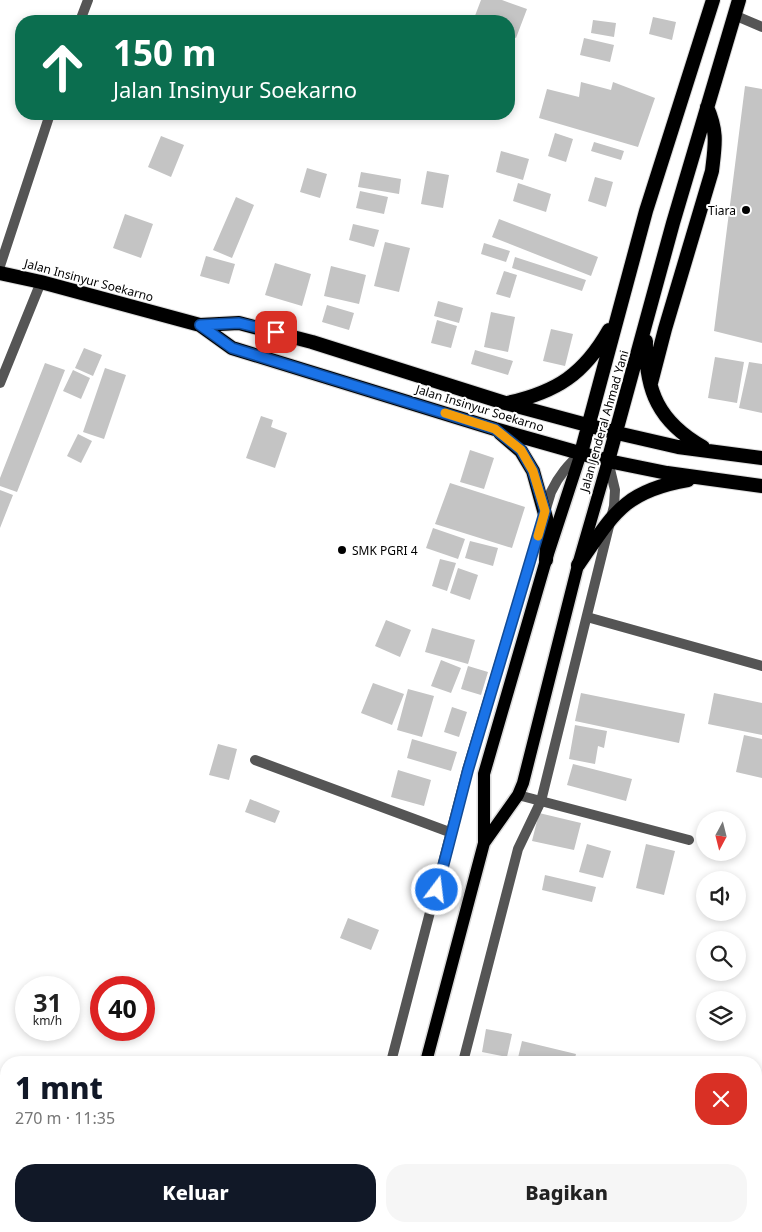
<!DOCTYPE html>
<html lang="id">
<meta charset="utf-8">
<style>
:root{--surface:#fff;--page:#f6f6f6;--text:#222;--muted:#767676;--accent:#111827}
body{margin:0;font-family:"Noto Sans",sans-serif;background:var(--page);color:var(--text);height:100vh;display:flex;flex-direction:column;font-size:19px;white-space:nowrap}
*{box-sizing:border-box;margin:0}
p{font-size:16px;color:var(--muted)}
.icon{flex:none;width:28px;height:28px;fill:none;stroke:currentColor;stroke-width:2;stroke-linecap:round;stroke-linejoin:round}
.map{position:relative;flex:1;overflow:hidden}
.details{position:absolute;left:0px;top:1056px;width:762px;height:176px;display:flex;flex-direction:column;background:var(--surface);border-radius:20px 20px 0 0;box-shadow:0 2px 8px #0003}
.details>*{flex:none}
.guide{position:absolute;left:15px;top:15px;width:500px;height:105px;border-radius:20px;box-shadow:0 2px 8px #0003;background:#0b6e4f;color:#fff;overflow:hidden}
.needle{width:32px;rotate:187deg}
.buttons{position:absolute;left:696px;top:811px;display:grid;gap:10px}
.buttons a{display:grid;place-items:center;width:50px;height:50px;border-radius:50%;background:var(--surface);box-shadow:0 2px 8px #0003;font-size:25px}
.speed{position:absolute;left:15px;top:976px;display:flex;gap:10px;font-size:25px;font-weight:700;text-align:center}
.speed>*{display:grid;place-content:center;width:65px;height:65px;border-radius:50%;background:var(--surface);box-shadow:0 2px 8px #0003;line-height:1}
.speed small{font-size:12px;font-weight:400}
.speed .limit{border:8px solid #d22;background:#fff;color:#111}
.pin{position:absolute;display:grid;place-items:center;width:42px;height:42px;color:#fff;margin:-21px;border-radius:10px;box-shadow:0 2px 8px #0006}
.me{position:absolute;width:55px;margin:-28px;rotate:15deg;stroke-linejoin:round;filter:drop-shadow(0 0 4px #0008)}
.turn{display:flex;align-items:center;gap:18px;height:105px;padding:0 15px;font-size:22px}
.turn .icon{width:65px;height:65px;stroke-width:2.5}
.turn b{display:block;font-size:35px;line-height:42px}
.round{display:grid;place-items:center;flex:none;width:52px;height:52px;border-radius:20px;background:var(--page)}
.head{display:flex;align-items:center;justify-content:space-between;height:85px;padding:0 15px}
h1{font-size:30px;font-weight:800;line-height:38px;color:var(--accent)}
.primary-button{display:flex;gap:10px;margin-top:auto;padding:10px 15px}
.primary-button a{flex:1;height:58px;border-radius:20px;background:var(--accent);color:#fff;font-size:20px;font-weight:800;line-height:58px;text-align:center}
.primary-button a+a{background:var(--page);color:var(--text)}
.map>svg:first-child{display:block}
.building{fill:#c4c4c4}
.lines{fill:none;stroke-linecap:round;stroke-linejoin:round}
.primary-casing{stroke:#dbdbdb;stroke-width:15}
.trunk-casing{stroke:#dbdbdb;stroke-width:16}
.service{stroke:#555;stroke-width:10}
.minor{stroke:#555;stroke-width:10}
.tertiary{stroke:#555;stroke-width:10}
.primary{stroke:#000;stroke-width:12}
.trunk{stroke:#000;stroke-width:14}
.route-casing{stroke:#114b97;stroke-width:12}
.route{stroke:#1a73e8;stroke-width:9}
.slow{stroke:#f59e0b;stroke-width:9}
.poi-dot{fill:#000;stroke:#fff;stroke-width:2}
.labels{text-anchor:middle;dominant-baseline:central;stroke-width:4;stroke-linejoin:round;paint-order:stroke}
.poi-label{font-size:12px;fill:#000;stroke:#fff;text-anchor:end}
.street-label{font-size:12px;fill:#000;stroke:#fff}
</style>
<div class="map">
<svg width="762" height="1232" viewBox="0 0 762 1232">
<rect width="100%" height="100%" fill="#fff"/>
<path class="building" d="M481,0H502L527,9L516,38L509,35V21H473Z
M653,17L676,22L672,40L649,34Z
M593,20L616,23L614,37L591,33Z
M584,38L614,45L610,62L580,55Z
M581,82L611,90L613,82L655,98L638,147L539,118L547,89L579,97Z
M745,86L762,89V343L714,331Z
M555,133L573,139L566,162L548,156Z
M161,136L184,145L171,177L148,167Z
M594,142L624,151L621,160L591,151Z
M501,151L529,159L523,180L496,172Z
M307,168L327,174L320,198L300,192Z
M427,171L449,175L443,208L421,204Z
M361,172L401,179L399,194L358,187Z
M595,177L613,182L606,207L588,201Z
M518,183L551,194L546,212L513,201Z
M360,191L388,197L384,214L356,208Z
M236,197L254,205L232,258L213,250Z
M125,214L153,224L141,258L113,248Z
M499,219L598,257L591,276L492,237Z
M353,224L379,230L374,247L349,240Z
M385,242L410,248L399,292L374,286Z
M484,243L510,251L506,262L481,254Z
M206,256L235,264L229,284L200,276Z
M515,257L586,280L582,291L512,268Z
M275,263L311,274L302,306L265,295Z
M331,266L366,275L359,304L324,296Z
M504,271L517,275L510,298L496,294Z
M438,301L463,308L459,323L434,316Z
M327,305L354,313L349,330L322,322Z
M491,312L515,317L508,352L484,347Z
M437,320L457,326L451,348L431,343Z
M551,329L573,334L565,366L543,361Z
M84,348L102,355L93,376L75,368Z
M475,350L513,361L508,375L471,364Z
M715,357L744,362L737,403L708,398Z
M749,362L762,364V413L739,408Z
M45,363L65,370L17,492L0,486V478Z
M105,368L126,375L104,439L83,432Z
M73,370L90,378L81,399L63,391Z
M261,416L273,420L271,427L287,433L275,468L246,458Z
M78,434L92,441L81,463L67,456Z
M470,450L494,458L484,489L460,482Z
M450,483L525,507L512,548L435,524Z
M0,490L13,495L0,528Z
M433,528L465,539L458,559L426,548Z
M470,541L498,548L493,566L465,558Z
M440,559L456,563L447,591L432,586Z
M458,568L478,575L470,600L450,593Z
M386,620L411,630L400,657L375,646Z
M432,628L475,640L468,664L425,652Z
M441,660L461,668L451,693L431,686Z
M468,666L488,672L481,695L461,689Z
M373,683L404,694L392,725L361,713Z
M408,689L434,696L422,737L397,730Z
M581,693L685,714L679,743L575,721Z
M714,693L762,703V735L708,724Z
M452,707L467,712L459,737L444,732Z
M575,725L607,731L604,748L598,746L595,764L569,759Z
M744,735L762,739V778L736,772Z
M412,739L457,752L451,771L407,758Z
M218,744L237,749L229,780L209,775Z
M573,764L632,779L626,801L567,785Z
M398,770L431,780L424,806L391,797Z
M250,799L280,811L275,823L245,812Z
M539,813L581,823L574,850L532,841Z
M587,844L611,851L603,878L579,872Z
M646,844L675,851L664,895L636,888Z
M545,875L596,887L592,902L542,890Z
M348,918L379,930L371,950L340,938Z
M486,1029L512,1034L507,1057L482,1052Z
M522,1041L576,1054L574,1062H517Z
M0,1123L6,1124V1151L0,1150Z
M0,1224L14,1228L13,1232H0Z
M132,1226H153L151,1231Z
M214,1226H231L230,1231Z
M236,1226H263L261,1232H238L234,1231Z
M503,1226H546L545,1232H501Z
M593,1226H656L654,1232H592Z"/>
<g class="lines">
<defs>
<path id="primary" d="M484,843L518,795L523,783L578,565L608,461
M426,1062L484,843V774L546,560L581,453
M382,1232L383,1226"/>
<path id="trunk" d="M0,273L41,282L200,325L239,323L312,342L505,403L617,433L678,447L762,458
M200,325L232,348L495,429L608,461L667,473L762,486
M646,341C645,391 659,422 703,447
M651,383L665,329L712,171C715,145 718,132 707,107
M507,403C557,392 584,374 609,330
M500,433L521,451L533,471L548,525L546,560
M581,453L646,211L713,0
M608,461L673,223L739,0
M578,565C613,515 623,491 688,480"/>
</defs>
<use href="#primary" class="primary-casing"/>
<use href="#trunk" class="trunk-casing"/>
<path class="service" d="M0,383L41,282"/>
<path class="minor" d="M734,15L762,27
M80,21L88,0
M0,266L50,114
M587,617L762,666
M255,760L452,833
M518,795L689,840"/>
<path class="tertiary" d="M391,1062L467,770L551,492C559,475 568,465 581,453
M463,1062L518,849L541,801L614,506L615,490L608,461
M0,1196L6,1198
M99,1226L117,1232
M346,1232L347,1226
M419,1232L420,1226"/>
<use href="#primary" class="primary"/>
<use href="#trunk" class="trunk"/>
</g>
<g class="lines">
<defs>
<path id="route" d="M276,332L239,323L200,325L232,348L495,429L521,450L533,471L545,511L468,770L437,890"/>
</defs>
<use href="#route" class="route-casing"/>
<use href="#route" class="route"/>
<path class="slow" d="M445,413L495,429L521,450L533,471L545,511L538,536"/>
</g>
<g class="poi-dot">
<circle cx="746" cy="210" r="5"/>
<circle cx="342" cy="550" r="5"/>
</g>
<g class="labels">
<g class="poi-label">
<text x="736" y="210">Tiara</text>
<text x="352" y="550" text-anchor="start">SMK PGRI 4</text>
</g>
<g class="street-label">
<text transform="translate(89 280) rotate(15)">Jalan Insinyur Soekarno</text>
<text transform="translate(480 408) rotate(17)">Jalan Insinyur Soekarno</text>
<text transform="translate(604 421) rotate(-74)">Jalan Jenderal Ahmad Yani</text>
</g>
</g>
</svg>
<div class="buttons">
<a><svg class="needle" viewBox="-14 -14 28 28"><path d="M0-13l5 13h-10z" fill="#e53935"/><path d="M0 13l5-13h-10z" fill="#767676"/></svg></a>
<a><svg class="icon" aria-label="sound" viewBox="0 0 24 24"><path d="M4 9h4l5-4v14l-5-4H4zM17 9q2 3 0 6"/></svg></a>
<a><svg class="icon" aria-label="search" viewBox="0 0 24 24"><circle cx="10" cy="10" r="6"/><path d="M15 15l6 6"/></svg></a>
<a><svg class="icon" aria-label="layers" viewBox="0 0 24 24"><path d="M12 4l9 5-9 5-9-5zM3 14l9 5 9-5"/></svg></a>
</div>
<div class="speed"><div>31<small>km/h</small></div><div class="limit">40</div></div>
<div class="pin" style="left:276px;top:332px;background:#d93025"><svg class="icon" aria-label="arrive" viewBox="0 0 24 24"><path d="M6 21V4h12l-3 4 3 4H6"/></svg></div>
<svg class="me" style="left:437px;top:890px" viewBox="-20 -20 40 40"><circle r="17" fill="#1a73e8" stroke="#fff" stroke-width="3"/><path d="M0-11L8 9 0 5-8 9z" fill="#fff"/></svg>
<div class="guide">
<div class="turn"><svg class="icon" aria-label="ahead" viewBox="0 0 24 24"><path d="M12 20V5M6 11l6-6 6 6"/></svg><div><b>150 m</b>Jalan Insinyur Soekarno</div></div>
</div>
<section class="details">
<div class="head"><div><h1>1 mnt</h1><p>270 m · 11:35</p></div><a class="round" style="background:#d93025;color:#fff"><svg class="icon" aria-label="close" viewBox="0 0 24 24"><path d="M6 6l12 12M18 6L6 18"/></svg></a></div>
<div class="primary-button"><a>Keluar</a><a>Bagikan</a></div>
</section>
</div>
